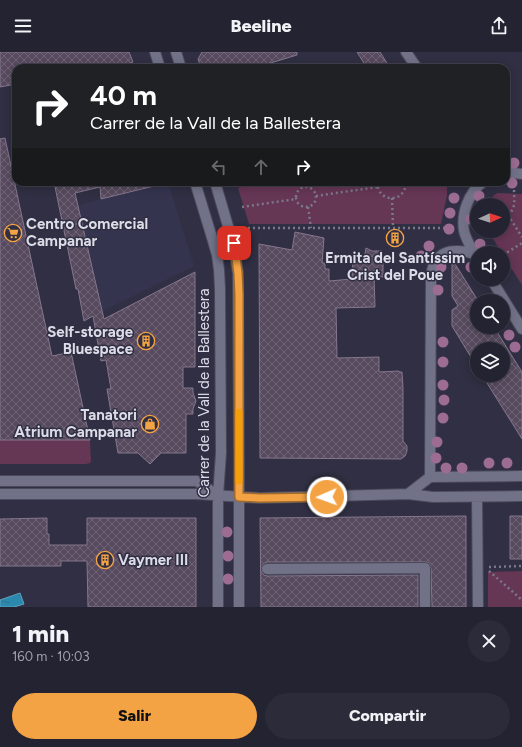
<!DOCTYPE html>
<html lang="es">
<meta charset="utf-8">
<style>
:root{--surface:#242332;--page:#2c2b3a;--text:#f1f3f6;--muted:#a3a4ac;--line:#41404d;--accent:#f4a344}
body{margin:0;font-family:Figtree,sans-serif;background:var(--page);color:var(--text);height:100vh;display:flex;flex-direction:column;font-size:15px;white-space:nowrap}
*{box-sizing:border-box;margin:0}
p{font-size:13px;color:var(--muted)}
.icon{flex:none;width:22px;height:22px;fill:none;stroke:currentColor;stroke-width:2;stroke-linecap:round;stroke-linejoin:round}
.map{position:relative;height:555px;overflow:hidden}
.details{display:flex;flex-direction:column;background:var(--surface);flex:1}
.details>*{flex:none}
.top-card{position:absolute;left:12px;top:12px;width:498px;height:122px;border-radius:12px;box-shadow:0 2px 10px #0003,0 0 0 1px var(--line);background:#202124;color:#fff;overflow:hidden}
.needle{width:26px;rotate:87deg}
.buttons{position:absolute;left:470px;top:146px;display:grid;gap:8px}
.buttons a{display:grid;place-items:center;width:40px;height:40px;border-radius:50%;background:var(--surface);box-shadow:0 2px 10px #0003,0 0 0 1px var(--line);font-size:20px}
.pin{position:absolute;display:grid;place-items:center;width:34px;height:34px;color:#fff;margin:-17px;border-radius:8px;box-shadow:0 2px 6px #0006}
.me{position:absolute;width:44px;margin:-22px;rotate:268deg;stroke-linejoin:round;filter:drop-shadow(0 0 3px #0008)}
.turn{display:flex;align-items:center;gap:14px;height:84px;padding:0 12px;font-size:18px}
.turn .icon{width:52px;height:52px;stroke-width:2.5}
.turn b{display:block;font-size:28px;line-height:34px}
.lanes{display:flex;align-items:center;height:38px;padding:0 12px;background:#0003;justify-content:center;gap:20px;direction:ltr}
.lanes .off{opacity:.35}
.round{display:grid;place-items:center;flex:none;width:42px;height:42px;border-radius:21px;background:var(--page)}
.overview{display:flex;align-items:center;justify-content:space-between;height:68px;padding:0 12px}
h1{font-size:24px;font-weight:800;line-height:30px}
.action{display:flex;gap:8px;margin-top:auto;padding:8px 12px}
.action a{flex:1;height:46px;border-radius:24px;background:var(--accent);color:#111;font-size:16px;font-weight:800;line-height:46px;text-align:center}
.action a+a{background:var(--page);color:var(--text)}
header{display:flex;justify-content:space-between;align-items:center;height:52px;padding:0 12px;background:var(--surface);font-size:18px;font-weight:800}
.map>svg:first-child{display:block}
.built{fill:#35344f}
.green{fill:#663655}
.water{fill:url(#water-ripples);stroke:#5fa2bf}
.building{fill:url(#building-cross-hatch);stroke:#85778d}
.lines{fill:none;stroke-linecap:round;stroke-linejoin:round}
.minor-casing{stroke:#4b4a5b;stroke-width:12}
.path{stroke:#7a798a;stroke-width:2.5;stroke-dasharray:2 3;stroke-linecap:butt}
.minor{stroke:#717188;stroke-width:10}
.tree{fill:#9c6c93}
.route-casing{stroke:#9f6a2c;stroke-width:10}
.route{stroke:#f4a344;stroke-width:7}
.slow{stroke:#f59e0b;stroke-width:7}
.labels{text-anchor:middle;dominant-baseline:central;stroke-width:3;stroke-linejoin:round;paint-order:stroke}
.poi-label{font-size:15px;font-weight:bold;fill:#dcdce9;stroke:#302f43;text-anchor:start}
.street-label{font-size:15px;fill:#dcdce9;stroke:#302f43}
</style>
<header><svg class="icon" aria-label="menu" viewBox="0 0 24 24"><path d="M4 6h16M4 12h16M4 18h16"/></svg>Beeline<svg class="icon" aria-label="share" viewBox="0 0 24 24"><path d="M12 15V3M7 8l5-5 5 5M5 13v7h14v-7"/></svg></header>
<div class="map">
<svg width="522" height="555" viewBox="0 0 522 555">
<defs>
<pattern id="water-ripples" width="26" height="14" patternUnits="userSpaceOnUse"><rect width="26" height="14" fill="#2a89ad"/><path d="M2 4q2-2 4 0t4 0M15 11q2-2 4 0t4 0" fill="none" stroke="#327089"/></pattern>
<pattern id="building-cross-hatch" width="8" height="8" patternUnits="userSpaceOnUse"><rect width="8" height="8" fill="#574a5e"/><path d="M0 0l8 8M0 8l8-8" fill="none" stroke="#6f6475"/></pattern>
</defs>
<rect width="100%" height="100%" fill="#302f43"/>
<path class="built" d="M168,130L194,214L103,259L78,153Z"/>
<path class="green" d="M259,130H447V143L441,172H249L238,136Z
M498,141L522,142V233L503,203V201H502L488,179H503V153H489C491,148 492,143 498,141Z
M0,388H90L91,409L90,411L86,412H0Z
M522,519V555H488V520Z"/>
<path class="water" d="M20,541L24,552L14,555H0V548Z"/>
<path class="building" d="M0,0H129L133,10L115,16H16V32L0,35Z
M202,0H297V3L254,16H201L198,7Z
M357,0H380L390,16H367Z
M5,86L52,304L71,300L90,388H0V87Z
M54,130H154V134L101,147L100,135L75,141L104,267L195,220V315H183V336H193V341L196,349L193,357V362H186V401H161L150,412L138,401H118L107,337H111L106,308L101,309L93,264L84,269L78,237H76Z
M295,180L324,186L322,211H325V217H329V229L352,227L353,208H364L366,196L372,199H382V209H383V225L374,224L375,255L336,256L337,306L379,305V320L399,319V320H402L403,336V389L407,394V399L405,404L401,407L260,406L259,192L292,198Z
M452,207L477,247V275H494L522,320V387L482,323H503V297H477V315L452,274V258L458,254L452,244Z
M466,464V555H432L431,516L429,511L425,510H267L263,512L261,517L262,521L264,523L267,524L418,523V555H261L260,466Z
M510,464H522V507H510Z
M47,466V482H49V493H87V466H196V555H88L87,509H61V514H0V467Z"/>
<g class="lines">
<defs>
<path id="minor" d="M155,0L160,16
M176,0L181,16
M406,0L417,16
M506,121H514L522,122
M195,130L213,189L217,203L219,218L220,237L221,401L218,444V555
M215,130L233,191L238,221L239,408V555
M476,205C472,197 466,188 464,179C461,161 469,140 483,130
M491,227L522,277
M430,425L431,225C431,222 432,218 433,215C440,196 459,197 474,202
M0,429H197L218,444
M0,442H196L260,446L408,442L433,445L522,444
M408,442L430,425L522,424
M477,445L478,555
M267,517L425,516V555"/>
</defs>
<use href="#minor" class="minor-casing"/>
<path class="path" d="M377,130C378,152 406,151 406,130
M235,133L244,130
M296 145a10 10 0 1 1 20 0a10 10 0 1 1-20 0Z
M316,144L377,135
M392,146L393,176
M242,155L296,147
M308,155L311,176
M508,163L522,185
M503,165C517,160 514,149 514,137
M248,176H445
M503,203L522,191
M489,515L522,514
M489,519L522,548"/>
<use href="#minor" class="minor"/>
</g>
<g class="tree">
<circle cx="514" cy="111" r="5.5"/>
<circle cx="512" cy="131" r="5.5"/>
<circle cx="479" cy="144" r="5.5"/>
<circle cx="454" cy="146" r="5.5"/>
<circle cx="450" cy="161" r="5.5"/>
<circle cx="471" cy="167" r="5.5"/>
<circle cx="449" cy="177" r="5.5"/>
<circle cx="480" cy="192" r="5.5"/>
<circle cx="429" cy="194" r="5.5"/>
<circle cx="421" cy="204" r="5.5"/>
<circle cx="441" cy="215" r="5.5"/>
<circle cx="471" cy="215" r="5.5"/>
<circle cx="438" cy="238" r="5.5"/>
<circle cx="509" cy="283" r="5.5"/>
<circle cx="443" cy="290" r="5.5"/>
<circle cx="515" cy="295" r="5.5"/>
<circle cx="443" cy="310" r="5.5"/>
<circle cx="443" cy="333" r="5.5"/>
<circle cx="444" cy="348" r="5.5"/>
<circle cx="443" cy="366" r="5.5"/>
<circle cx="437" cy="390" r="5.5"/>
<circle cx="436" cy="406" r="5.5"/>
<circle cx="489" cy="411" r="5.5"/>
<circle cx="507" cy="411" r="5.5"/>
<circle cx="446" cy="416" r="5.5"/>
<circle cx="462" cy="416" r="5.5"/>
<circle cx="227" cy="480" r="5.5"/>
<circle cx="228" cy="504" r="5.5"/>
<circle cx="228" cy="527" r="5.5"/>
</g>
<g class="lines">
<defs>
<path id="route" d="M234,191L238,221L239,242V445L260,446L327,445"/>
</defs>
<use href="#route" class="route-casing"/>
<use href="#route" class="route"/>
<path class="slow" d="M239,429V360"/>
</g>
<defs>
<symbol id="supermarket-ring" viewBox="-11 -11 22 22"><circle r="9.5" fill="#302f43" stroke="#f4a344" stroke-width="1.5"/><path d="M-6-5.5h2.5l.6 2H6L4.5 2H-2.5L-4.4-4H-6ZM-1.5 3.2a1.3 1.3 0 1 0 .1 0ZM3 3.2a1.3 1.3 0 1 0 .1 0Z" fill="#f4a344"/></symbol>
<symbol id="building-ring" viewBox="-11 -11 22 22"><circle r="9.5" fill="#302f43" stroke="#f4a344" stroke-width="1.5"/><path d="M-4-6H4V6H1V3H-1V6H-4ZM-2.5-4.3h1.7v1.8h-1.7ZM.8-4.3h1.7v1.8H.8ZM-2.5-1h1.7V.8h-1.7ZM.8-1h1.7V.8H.8Z" fill="#f4a344"/></symbol>
<symbol id="shop-ring" viewBox="-11 -11 22 22"><circle r="9.5" fill="#302f43" stroke="#f4a344" stroke-width="1.5"/><path d="M-5-2.5h2.3a2.7 3.5 0 0 1 5.4 0H5L5.5 6h-11ZM-1.5-2.5h3a1.5 2.3 0 0 0-3 0Z" fill="#f4a344"/></symbol>
</defs>
<g fill-rule="evenodd">
<use href="#supermarket-ring" x="3" y="171" width="20" height="20"/>
<use href="#building-ring" x="385" y="176" width="20" height="20"/>
<use href="#building-ring" x="136" y="279" width="20" height="20"/>
<use href="#shop-ring" x="140" y="362" width="20" height="20"/>
<use href="#building-ring" x="95" y="498" width="20" height="20"/>
</g>
<g class="labels">
<g class="poi-label">
<text x="26" y="172">Centro Comercial<tspan x="26" dy="17">Campanar</tspan></text>
<text x="395" y="206" text-anchor="middle">Ermita del Santíssim<tspan x="395" dy="17">Crist del Poue</tspan></text>
<text x="133" y="280" text-anchor="end">Self-storage<tspan x="133" dy="17">Bluespace</tspan></text>
<text x="137" y="363" text-anchor="end">Tanatori<tspan x="137" dy="17">Atrium Campanar</tspan></text>
<text x="118" y="508">Vaymer III</text>
</g>
<g class="street-label">
<text transform="translate(204 341) rotate(-90)">Carrer de la Vall de la Ballestera</text>
</g>
</g>
</svg>
<div class="buttons">
<a><svg class="needle" viewBox="-14 -14 28 28"><path d="M0-13l5 13h-10z" fill="#e53935"/><path d="M0 13l5-13h-10z" fill="#a3a4ac"/></svg></a>
<a><svg class="icon" aria-label="sound" viewBox="0 0 24 24"><path d="M4 9h4l5-4v14l-5-4H4zM17 9q2 3 0 6"/></svg></a>
<a><svg class="icon" aria-label="search" viewBox="0 0 24 24"><circle cx="10" cy="10" r="6"/><path d="M15 15l6 6"/></svg></a>
<a><svg class="icon" aria-label="layers" viewBox="0 0 24 24"><path d="M12 4l9 5-9 5-9-5zM3 14l9 5 9-5"/></svg></a>
</div>
<div class="pin" style="left:234px;top:191px;background:#d93025"><svg class="icon" aria-label="arrive" viewBox="0 0 24 24"><path d="M6 21V4h12l-3 4 3 4H6"/></svg></div>
<svg class="me" style="left:327px;top:445px" viewBox="-20 -20 40 40"><circle r="17" fill="#f4a344" stroke="#fff" stroke-width="3"/><path d="M0-11L8 9 0 5-8 9z" fill="#fff"/></svg>
<div class="top-card">
<div class="turn"><svg class="icon" aria-label="right" viewBox="0 0 24 24"><path d="M7 20v-9h11M14 6l5 5-5 5"/></svg><div><b>40 m</b>Carrer de la Vall de la Ballestera</div></div>
<div class="lanes"><svg class="icon off" aria-label="left" viewBox="0 0 24 24"><path d="M17 20v-9H6M10 6l-5 5 5 5"/></svg><svg class="icon off" aria-label="ahead" viewBox="0 0 24 24"><path d="M12 20V5M6 11l6-6 6 6"/></svg><svg class="icon" aria-label="right" viewBox="0 0 24 24"><path d="M7 20v-9h11M14 6l5 5-5 5"/></svg></div>
</div>
</div>
<section class="details">
<div class="overview"><div><h1>1 min</h1><p>160 m · 10:03</p></div><a class="round"><svg class="icon" aria-label="close" viewBox="0 0 24 24"><path d="M6 6l12 12M18 6L6 18"/></svg></a></div>
<div class="action"><a>Salir</a><a>Compartir</a></div>
</section>
